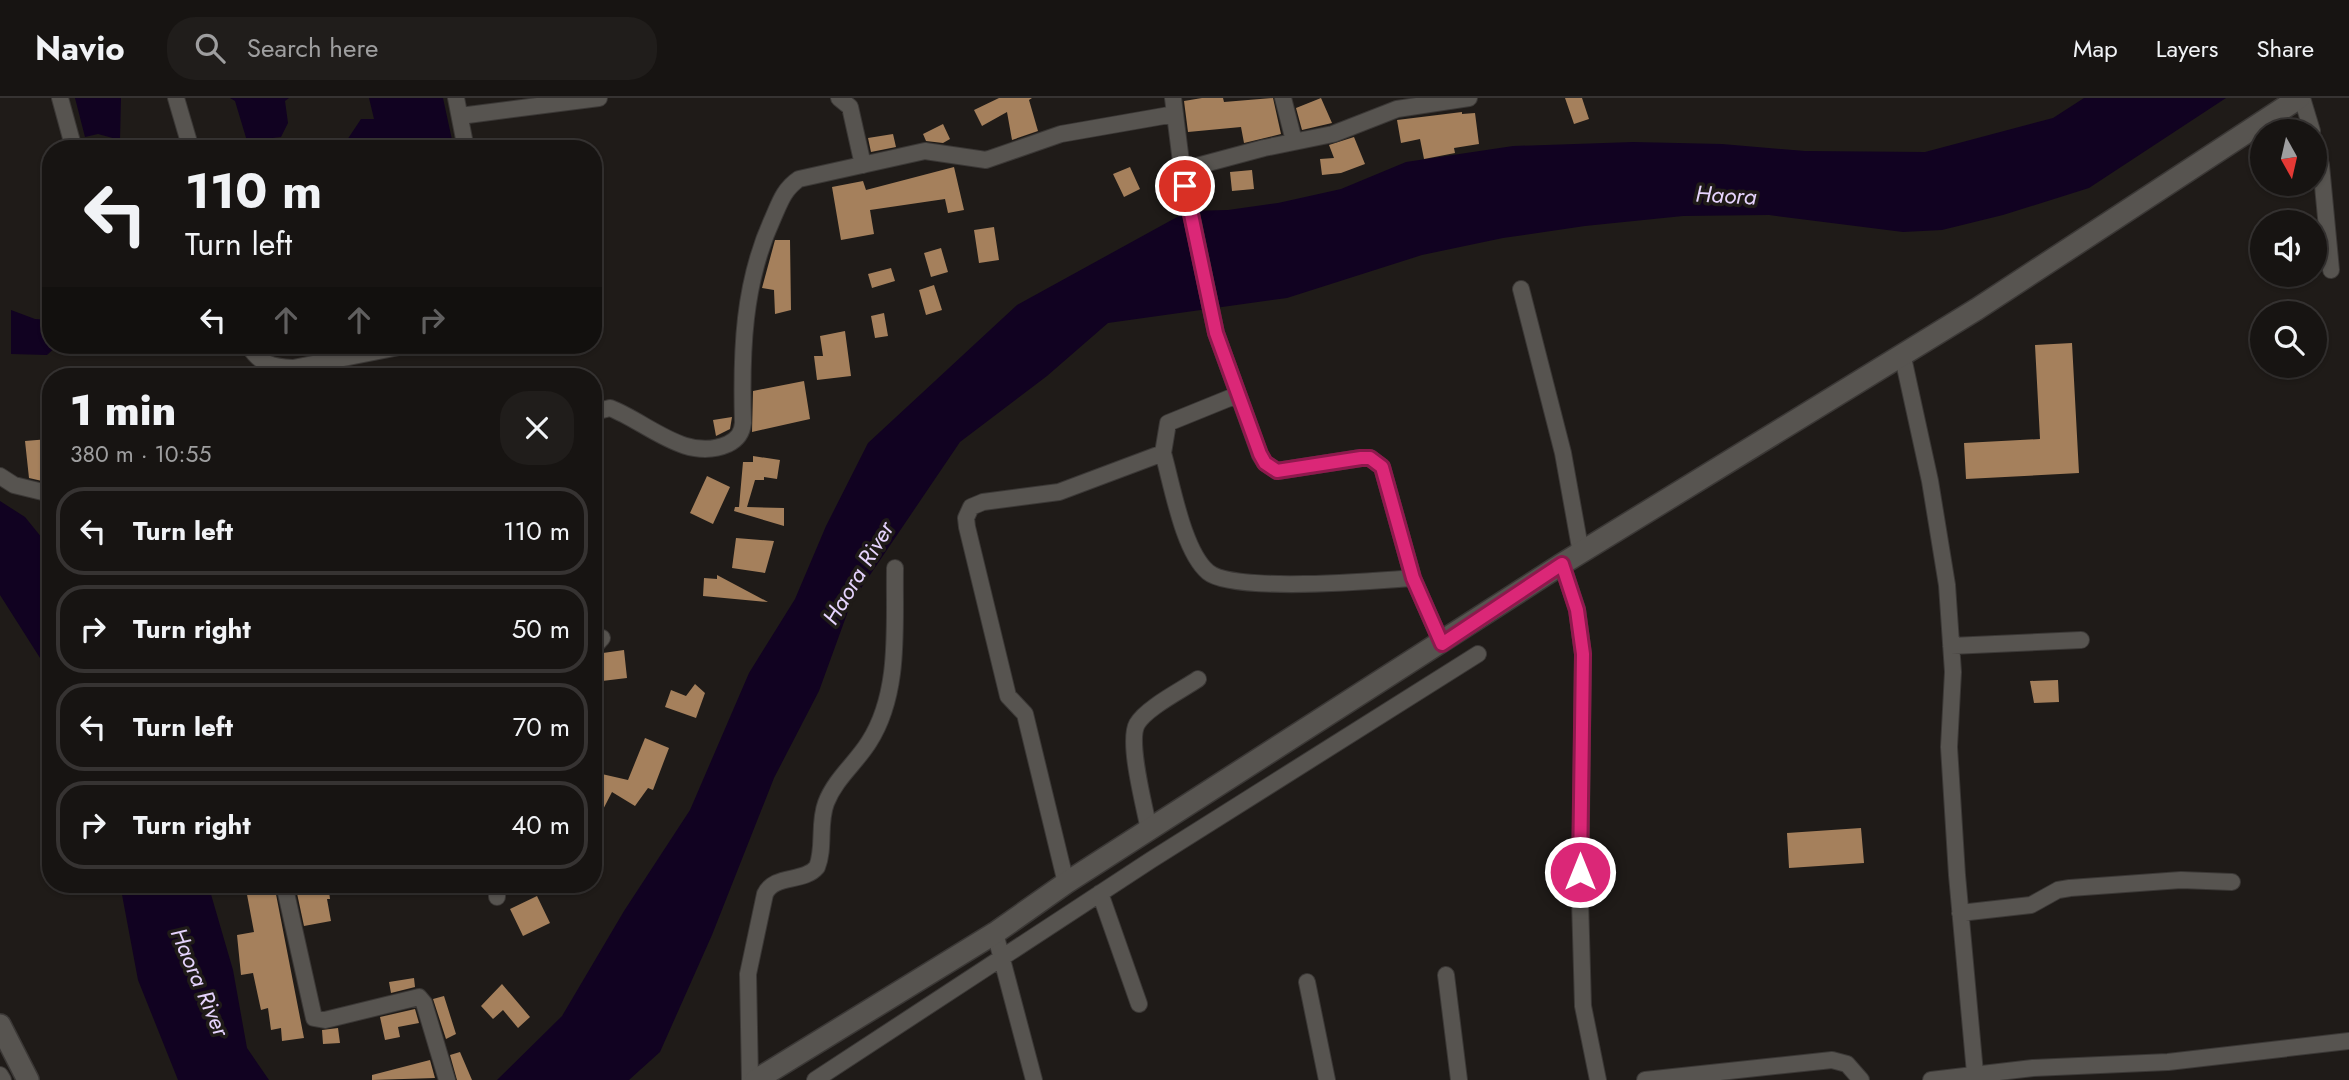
<!DOCTYPE html>
<meta charset="utf-8">
<style>
:root{--surface:#171412;--page:#201d1b;--text:#f1f3f6;--muted:#9e9e9f;--line:#363332}
body{margin:0;font-family:Jost,sans-serif;background:var(--page);color:var(--text);height:100vh;display:flex;flex-direction:column;font-size:26px;white-space:nowrap}
*{box-sizing:border-box;margin:0}
p{font-size:23px;color:var(--muted)}
.icon{flex:none;width:38px;height:38px;fill:none;stroke:currentColor;stroke-width:2;stroke-linecap:round;stroke-linejoin:round}
.map{position:relative;flex:1;overflow:hidden}
.panel{position:absolute;left:42px;top:270px;width:560px;height:525px;display:flex;flex-direction:column;background:var(--surface);border-radius:28px;box-shadow:0 2px 5px #0004,0 0 0 2px var(--line)}
.panel>*{flex:none}
.banner{position:absolute;left:42px;top:42px;width:560px;height:214px;border-radius:28px;box-shadow:0 2px 5px #0004,0 0 0 2px var(--line);background:#171412;color:var(--text);overflow:hidden}
.needle{width:46px;rotate:172deg}
.controls{position:absolute;left:2250px;top:21px;display:grid;gap:14px}
.controls a{display:grid;place-items:center;width:77px;height:77px;border-radius:50%;background:var(--surface);box-shadow:0 2px 5px #0004,0 0 0 2px var(--line);font-size:35px}
.pin{position:absolute;display:grid;place-items:center;width:60px;height:60px;color:#fff;margin:-30px;border:4px solid #fff;border-radius:50%;box-shadow:0 2px 7px #0007}
.me{position:absolute;width:77px;margin:-38px;rotate:0deg;stroke-linejoin:round;filter:drop-shadow(0 0 5px #0008)}
.turn{display:flex;align-items:center;gap:24px;height:147px;padding:0 28px;font-size:32px}
.turn .icon{width:91px;height:91px;stroke-width:2.5}
.turn b{display:block;font-size:49px;line-height:60px}
.lanes{display:flex;align-items:center;height:66px;padding:0 28px;background:#0003;justify-content:center;gap:35px;direction:ltr}
.lanes .off{opacity:.35}
.round{display:grid;place-items:center;flex:none;width:74px;height:74px;border-radius:28px;background:var(--page)}
.summary{display:flex;align-items:center;justify-content:space-between;height:119px;padding:0 28px}
h1{font-size:42px;font-weight:800;line-height:52px}
ul{padding:0;list-style:none}
li{display:flex;align-items:center;gap:21px;height:88px;margin:0 14px 10px;padding:0 14px;border:4px solid var(--line);border-radius:28px}
li div{flex:1}
li b{display:block;font-size:26px}
li em{font-style:normal}
header{display:flex;align-items:center;gap:42px;box-sizing:border-box;height:98px;padding:0 35px;background:var(--surface);border-bottom:2px solid var(--line)}
header strong{font-size:33px}
nav{display:flex;gap:38px;margin-inline-start:auto;font-size:24px}
.search{width:490px;height:63px;background:var(--page);display:flex;align-items:center;gap:18px;box-sizing:border-box;padding:0 24px;border-radius:28px;color:var(--muted);font-size:26px}
.map>svg:first-child{display:block}
.water{fill:#110221}
.building{fill:#a5805c}
.lines{fill:none;stroke-linecap:round;stroke-linejoin:round}
.street-casing{stroke:#3b3836;stroke-width:18}
.secondary-casing{stroke:#3b3836;stroke-width:24}
.street{stroke:#575450;stroke-width:16}
.secondary{stroke:#575450;stroke-width:21}
.route-casing{stroke:#8e194d;stroke-width:18}
.route{stroke:#db2777;stroke-width:12}
.labels{text-anchor:middle;dominant-baseline:central;stroke-width:7;stroke-linejoin:round;paint-order:stroke}
.water-label{font-size:23px;font-style:italic;fill:#e6d4fe;stroke:#1f1b18}
</style>
<header>
<strong>Navio</strong>
<div class="search"><svg class="icon" aria-label="search" viewBox="0 0 24 24"><circle cx="10" cy="10" r="6"/><path d="M15 15l6 6"/></svg>Search here</div>
<nav><a>Map</a><a>Layers</a><a>Share</a></nav>
</header>
<div class="map">
<svg width="2349" height="982" viewBox="0 0 2349 982">
<rect width="100%" height="100%" fill="#1f1b18"/>
<path class="water" d="M75,0H121L120,42L98,36L85,39Z
M230,0H289L285,3L288,25L281,39L247,43L235,3Z
M369,0H443L454,51H341L361,21H374Z
M2084,0H2226L2089,90L2003,117L1942,132L1903,134L1769,117L1683,118L1585,128L1503,140L1422,157L1287,200L1108,225L1047,278L960,344L851,505L819,593L774,680L712,837L660,954L629,982H497L562,918L624,813L690,712L749,575L795,501L826,428L868,345L1017,207L1188,113L1228,112L1278,105L1341,91L1406,64L1513,48L1633,44L1722,46L1805,53L1925,54L2053,20Z
M11,212L35,221L51,222V247H58L47,257L11,256Z
M0,403L25,419L51,451V583L47,571L0,497Z
M120,786H208L233,872L247,950L269,982H178L138,882Z"/>
<path class="building" d="M999,0H1032L1029,2L1038,33L1012,42L1007,14L982,28L974,12Z
M1202,0H1223L1224,4L1273,0L1281,36L1244,45L1241,29L1188,34L1184,3Z
M1321,0L1332,25L1302,32L1296,10Z
M1565,0H1582L1589,21L1574,26Z
M1462,14V16L1475,15L1479,46L1454,50L1455,55L1424,61L1420,41L1401,45L1397,22Z
M943,26L950,41L943,45L926,43L923,36Z
M893,36L896,49L871,54L868,40Z
M1354,39L1365,66L1341,75L1322,77L1320,61L1334,60L1329,47Z
M954,69L964,112L948,115L945,101L870,112L874,136L841,142L832,89L863,83L866,92Z
M1130,69L1140,91L1124,99L1113,76Z
M1252,72L1254,91L1232,93L1230,74Z
M994,129L999,162L979,165L974,132Z
M775,142H790L791,212L775,216L774,192L762,190Z
M941,150L948,174L931,179L924,155Z
M891,170L895,183L872,190L868,176Z
M934,187L942,212L926,217L919,192Z
M884,215L888,238L875,240L871,218Z
M845,233L851,278L817,282L814,258H823L820,238Z
M2072,245L2079,375L1966,381L1964,345L2040,341L2035,247Z
M804,283L810,321L752,334L753,293Z
M732,319L730,331L716,338L713,322Z
M49,341L51,357V385L29,380L25,343Z
M753,358L780,362L777,381L764,379V382H755L747,409L784,410V428L734,413L735,409H739L743,364H753Z
M707,378L730,389L713,426L690,415Z
M736,440L774,443L765,475L732,470Z
M717,477L768,504L703,498L704,480L717,481Z
M624,552L627,580L602,583L599,558L603,555Z
M2058,582L2059,604L2034,605L2030,583Z
M695,586L705,595L696,620L665,609L671,592L686,598Z
M645,640L669,650L653,692L648,690L635,708L612,694L593,731L596,683L593,674L628,682Z
M1861,730L1864,765L1789,770L1787,735Z
M245,786H274L304,940L282,943L281,930L271,932L268,910L261,912L253,875L241,877L237,837L254,834Z
M295,786H328L330,801H327L331,823L304,828Z
M537,798L550,825L523,838L510,811Z
M414,880L415,889L391,895L389,884Z
M502,886L530,919L518,930L503,912L493,921L481,908Z
M444,898L456,936L446,941L433,901Z
M415,911L419,925L398,929L400,939L385,942L380,919Z
M338,930L340,945L323,946L322,932Z
M460,954L472,982H457L450,957Z
M430,962L435,980L372,982V977Z"/>
<g class="lines">
<defs>
<path id="street" d="M60,0L74,51
M176,0L191,51
M456,0L466,51
M839,0L850,9L863,67
M1173,0L1182,72L1216,235L1260,357L1265,365L1277,373L1361,360H1370L1382,369L1413,480L1442,546
M1283,0L1294,43
M2302,0L2312,33
M460,18L599,0
M2315,44L2321,67L2331,172
M1182,72L1264,50L1333,36L1397,11L1469,0
M1521,191L1563,355L1581,455
M248,247C260,266 271,269 293,270L409,247
M1902,255L1930,383L1947,487L1953,574L1949,649L1957,777L1975,975
M593,322L598,313L610,310C647,324 686,365 728,346C738,341 742,335 743,325C741,254 743,185 773,120C780,104 784,91 799,81L925,53L986,62L1061,36L1175,16
M1163,355L1168,325L1237,297
M0,378L14,387L51,396
M1562,466L1577,511L1583,556L1580,802L1583,908L1598,982
M1951,548L2081,542
M593,550L602,540
M1149,732C1145,710 1127,644 1137,626C1146,610 1182,592 1198,581
M1066,785L1025,616L1008,598L967,429L966,420L971,409L983,404L1059,394L1163,355C1172,386 1183,453 1208,474C1232,495 1376,483 1413,480
M284,786L314,920L325,922L419,899L424,905L447,982
M497,786V799
M1100,795L1139,906
M1960,815L2031,807L2058,792L2070,790L2181,782L2232,784
M995,835L1034,982
M1446,877L1459,982
M1307,884L1327,982
M0,977L3,982
M750,982L748,876L765,796C774,776 804,785 817,769C825,749 818,726 826,705C835,681 856,665 869,644C901,594 894,527 895,470
M815,982L1151,762L1478,556
M1645,982L1832,962L1847,966L1861,982
M1931,982L2033,970L2168,964L2349,943"/>
<path id="secondary" d="M0,927L28,982
M756,982L995,835L1066,785L1562,466L1977,211L2299,0"/>
</defs>
<use href="#street" class="street-casing"/>
<use href="#secondary" class="secondary-casing"/>
<use href="#street" class="street"/>
<use href="#secondary" class="secondary"/>
</g>
<g class="lines">
<defs>
<path id="route" d="M1185,88L1216,235L1260,356L1265,365L1277,373L1361,360H1370L1382,369L1413,480L1442,546L1562,466L1577,512L1583,556L1580,774"/>
</defs>
<use href="#route" class="route-casing"/>
<use href="#route" class="route"/>
</g>
<g class="labels">
<g class="water-label">
<text transform="translate(1726 97) rotate(3)">Haora</text>
<text transform="translate(858 475) rotate(-59)">Haora River</text>
<text transform="translate(200 884) rotate(67)">Haora River</text>
</g>
</g>
</svg>
<div class="controls">
<a><svg class="needle" viewBox="-14 -14 28 28"><path d="M0-13l5 13h-10z" fill="#e53935"/><path d="M0 13l5-13h-10z" fill="#9e9e9f"/></svg></a>
<a><svg class="icon" aria-label="sound" viewBox="0 0 24 24"><path d="M4 9h4l5-4v14l-5-4H4zM17 9q2 3 0 6"/></svg></a>
<a><svg class="icon" aria-label="search" viewBox="0 0 24 24"><circle cx="10" cy="10" r="6"/><path d="M15 15l6 6"/></svg></a>
</div>
<div class="pin" style="left:1185px;top:88px;background:#d93025"><svg class="icon" aria-label="arrive" viewBox="0 0 24 24"><path d="M6 21V4h12l-3 4 3 4H6"/></svg></div>
<svg class="me" style="left:1580px;top:774px" viewBox="-20 -20 40 40"><circle r="17" fill="#db2777" stroke="#fff" stroke-width="3"/><path d="M0-11L8 9 0 5-8 9z" fill="#fff"/></svg>
<div class="banner">
<div class="turn"><svg class="icon" aria-label="left" viewBox="0 0 24 24"><path d="M17 20v-9H6M10 6l-5 5 5 5"/></svg><div><b>110 m</b>Turn left</div></div>
<div class="lanes"><svg class="icon" aria-label="left" viewBox="0 0 24 24"><path d="M17 20v-9H6M10 6l-5 5 5 5"/></svg><svg class="icon off" aria-label="ahead" viewBox="0 0 24 24"><path d="M12 20V5M6 11l6-6 6 6"/></svg><svg class="icon off" aria-label="ahead" viewBox="0 0 24 24"><path d="M12 20V5M6 11l6-6 6 6"/></svg><svg class="icon off" aria-label="right" viewBox="0 0 24 24"><path d="M7 20v-9h11M14 6l5 5-5 5"/></svg></div>
</div>
<section class="panel">
<div class="summary"><div><h1>1 min</h1><p>380 m · 10:55</p></div><a class="round"><svg class="icon" aria-label="close" viewBox="0 0 24 24"><path d="M6 6l12 12M18 6L6 18"/></svg></a></div>
<ul>
<li><svg class="icon" aria-label="left" viewBox="0 0 24 24"><path d="M17 20v-9H6M10 6l-5 5 5 5"/></svg><div><b>Turn left</b></div><em>110 m</em></li>
<li><svg class="icon" aria-label="right" viewBox="0 0 24 24"><path d="M7 20v-9h11M14 6l5 5-5 5"/></svg><div><b>Turn right</b></div><em>50 m</em></li>
<li><svg class="icon" aria-label="left" viewBox="0 0 24 24"><path d="M17 20v-9H6M10 6l-5 5 5 5"/></svg><div><b>Turn left</b></div><em>70 m</em></li>
<li><svg class="icon" aria-label="right" viewBox="0 0 24 24"><path d="M7 20v-9h11M14 6l5 5-5 5"/></svg><div><b>Turn right</b></div><em>40 m</em></li>
</ul>
</section>
</div>
